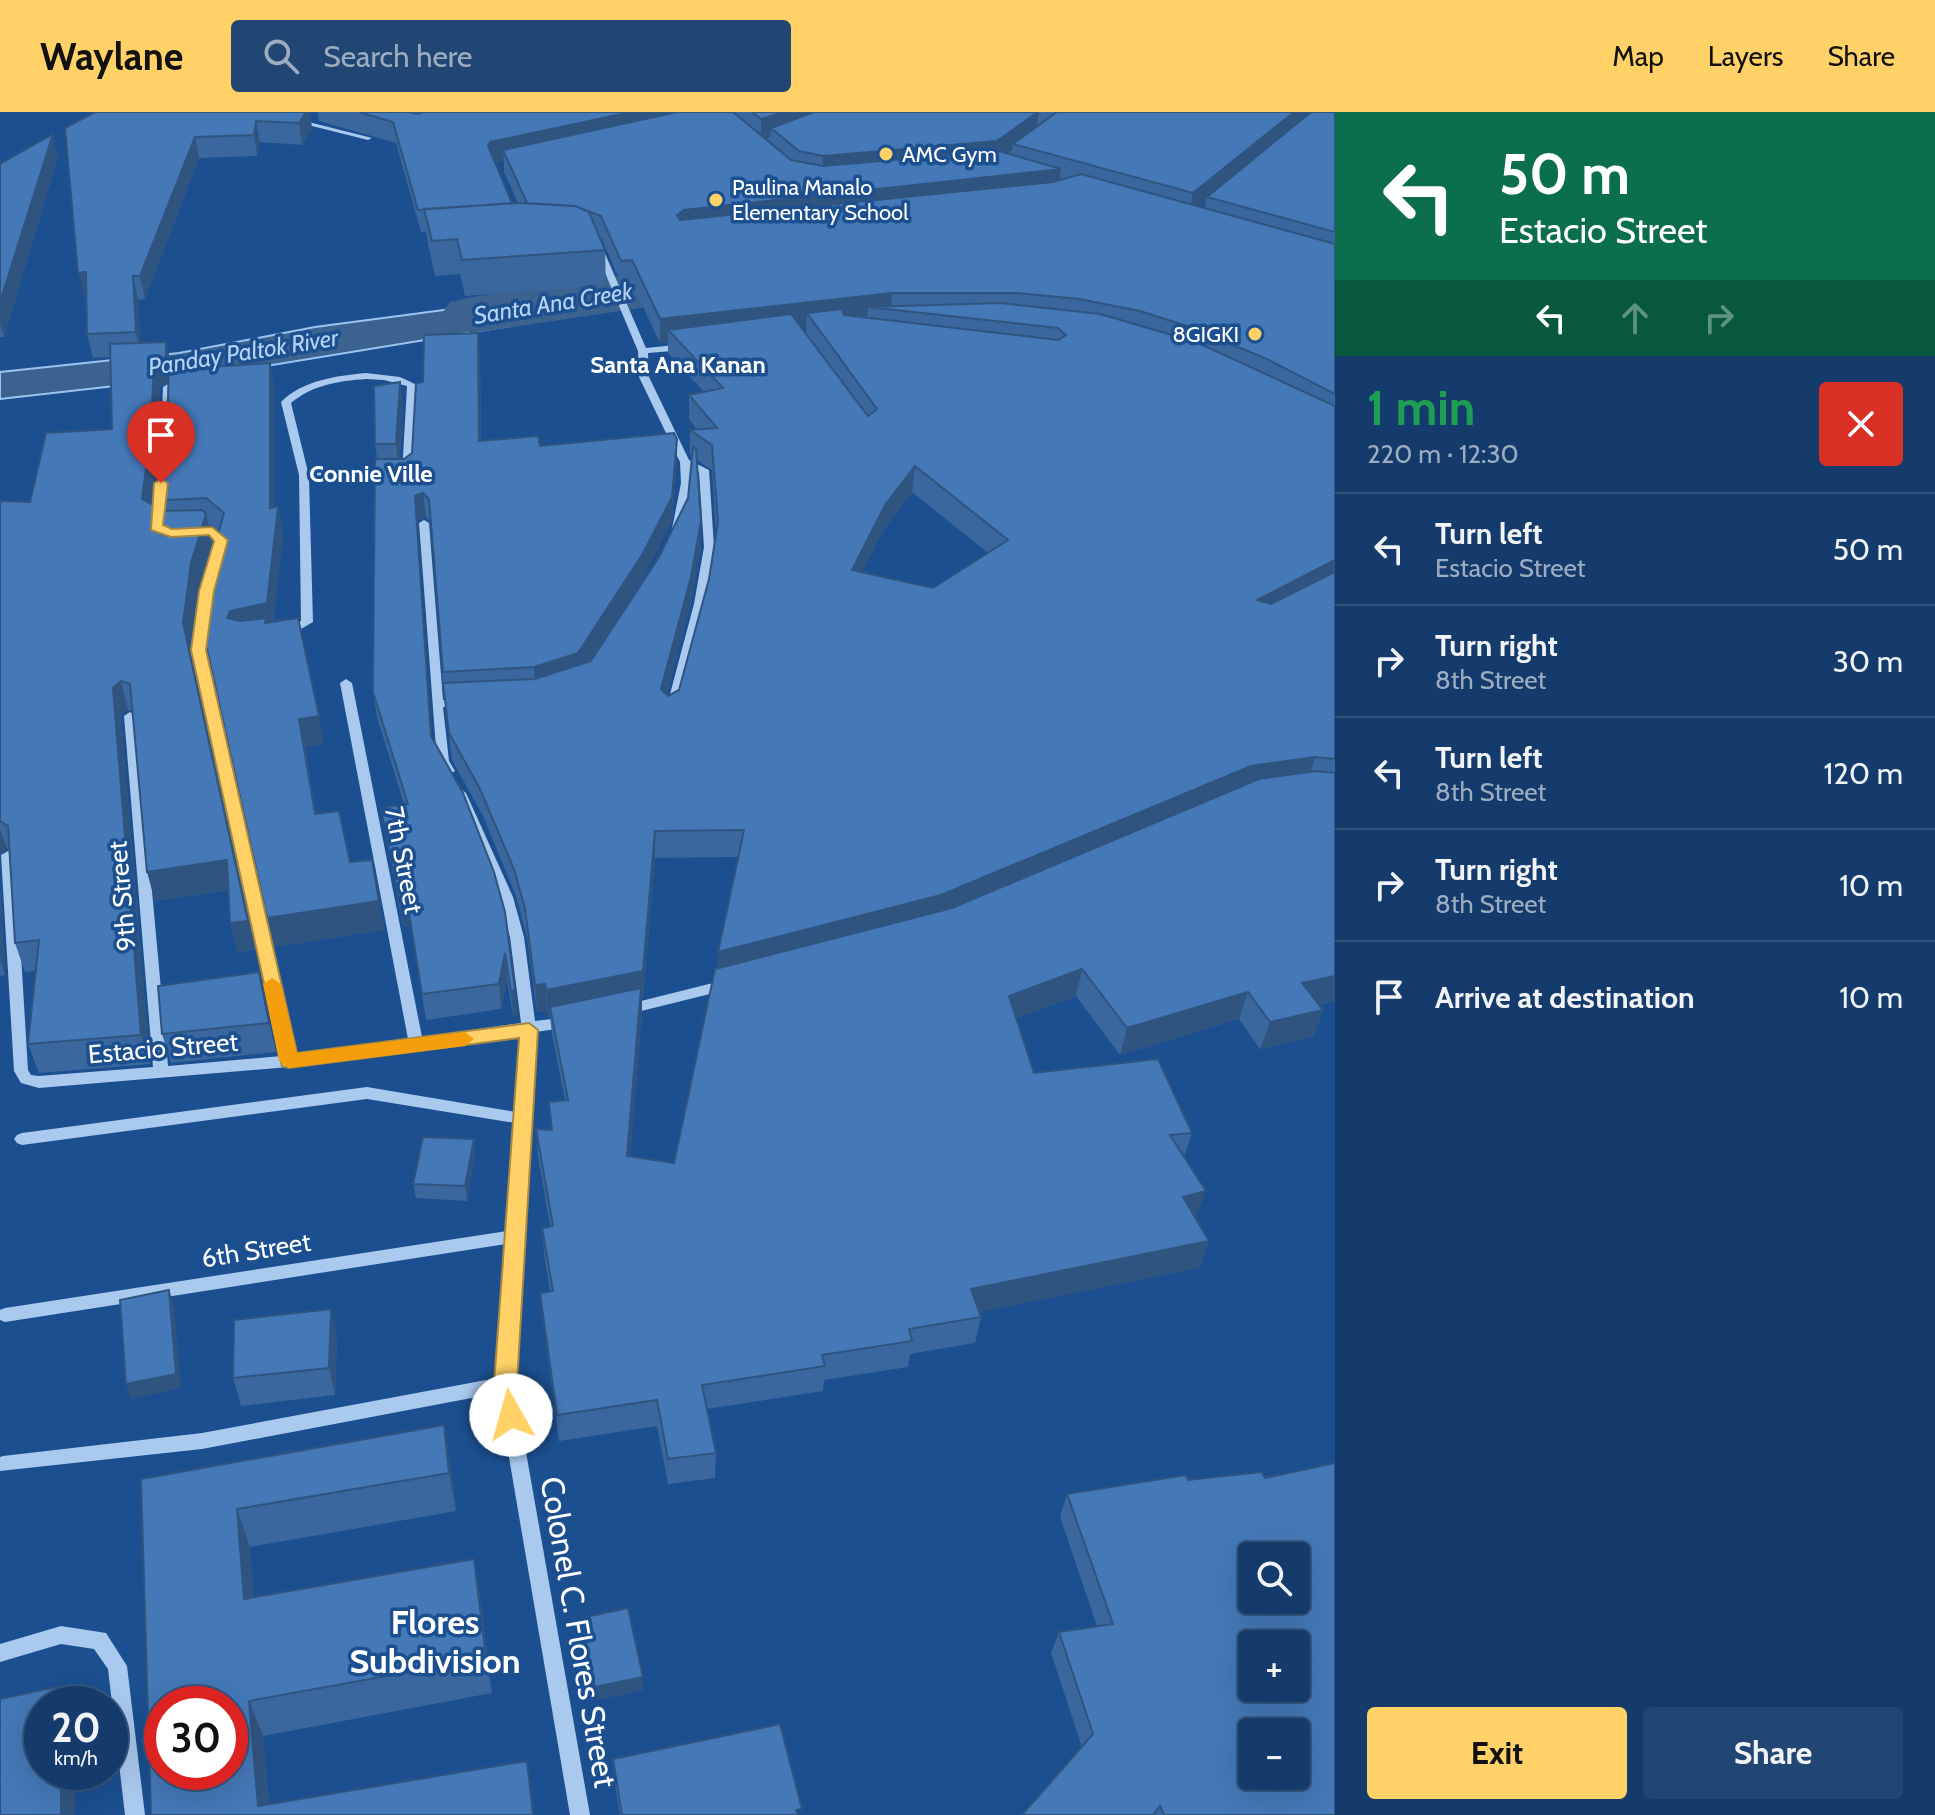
<!DOCTYPE html>
<meta charset="utf-8">
<style>
:root{--surface:#143b6b;--page:#214673;--text:#f1f3f6;--muted:#9dadc1;--line:#33557e;--accent:#ffd166}
body{margin:0;font-family:Cabin,sans-serif;background:var(--page);color:var(--text);height:100vh;display:flex;flex-direction:column;font-size:30px;white-space:nowrap}
*{box-sizing:border-box;margin:0}
p{font-size:26px;color:var(--muted)}
.icon{flex:none;width:44px;height:44px;fill:none;stroke:currentColor;stroke-width:2;stroke-linecap:round;stroke-linejoin:round}
.map{position:relative;flex:1;overflow:hidden}
.sheet{display:flex;flex-direction:column;background:var(--surface);width:600px}
.sheet>*{flex:none}
.hud{background:#0b6e4f;color:#fff;overflow:hidden}
.tools{position:absolute;left:1238px;top:1430px;display:grid;gap:16px}
.tools a{display:grid;place-items:center;width:72px;height:72px;border-radius:8px;background:var(--surface);box-shadow:0 8px 32px #0002,0 0 0 2px var(--line);font-size:40px}
.speed{position:absolute;left:24px;top:1574px;display:flex;gap:16px;font-size:40px;font-weight:700;text-align:center}
.speed>*{display:grid;place-content:center;width:104px;height:104px;border-radius:50%;background:var(--surface);box-shadow:0 8px 32px #0002,0 0 0 2px var(--line);line-height:1}
.speed small{font-size:20px;font-weight:400}
.speed .limit{border:12px solid #d22;background:#fff;color:#111}
.pin{position:absolute;display:grid;place-items:center;width:68px;height:68px;color:#fff;margin:-82px -34px;border-radius:50% 50% 50% 0;rotate:-45deg;box-shadow:0 0 8px #0007}
.pin .icon{rotate:45deg}
.me{position:absolute;width:88px;margin:-44px;rotate:353deg;stroke-linejoin:round;filter:drop-shadow(0 0 6px #0008)}
.turn{display:flex;align-items:center;gap:28px;height:168px;padding:0 32px;font-size:36px}
.turn .icon{width:104px;height:104px;stroke-width:2.5}
.turn b{display:block;font-size:56px;line-height:68px}
.lanes{display:flex;align-items:center;height:76px;padding:0 32px;background:#0003;justify-content:center;gap:40px;direction:ltr}
.lanes .off{opacity:.35}
.round{display:grid;place-items:center;flex:none;width:84px;height:84px;border-radius:8px;background:var(--page)}
.head{display:flex;align-items:center;justify-content:space-between;height:136px;padding:0 32px}
h1{font-size:48px;font-weight:800;line-height:60px;color:#1e9e55}
.action{display:flex;gap:16px;margin-top:auto;padding:16px 32px}
.action a{flex:1;height:92px;border-radius:8px;background:var(--accent);color:#111;font-size:32px;font-weight:800;line-height:92px;text-align:center}
.action a+a{background:var(--page);color:var(--text)}
ul{padding:0;list-style:none}
li{display:flex;align-items:center;gap:24px;height:112px;padding:0 32px;border-top:2px solid var(--line)}
li div{flex:1}
li b{display:block;font-size:30px}
li em{font-style:normal}
header{display:flex;align-items:center;gap:48px;box-sizing:border-box;height:112px;padding:0 40px;background:var(--accent);color:#111}
header strong{font-size:38px}
nav{display:flex;gap:44px;margin-inline-start:auto;font-size:28px}
.search{width:560px;height:72px;background:var(--page);display:flex;align-items:center;gap:20px;box-sizing:border-box;padding:0 28px;border-radius:8px;color:var(--muted);font-size:30px}
main{display:flex;flex:1;min-height:0}
.map>svg:first-child{display:block}
.water{fill:#3c6290;stroke:#9cc4f0;stroke-width:2}
.lines{fill:none;stroke-linecap:round;stroke-linejoin:round}
.river{fill:#3c6290;fill-rule:evenodd}
.minor{fill:#a9c9ee;fill-rule:evenodd}
.wall{fill:#3a679d;fill-rule:evenodd}
.shaded-wall{fill:#305480}
.building{fill:#4478b7;stroke:#305480;stroke-width:2;fill-rule:evenodd}
.route{fill:#ffd166;stroke:#a68842;stroke-width:2}
.slow{fill:#f59e0b}
.poi-dot{fill:#ffd166;stroke:#1b4f8f;stroke-width:3}
.labels{text-anchor:middle;dominant-baseline:central;stroke-width:7;stroke-linejoin:round;paint-order:stroke}
.far-poi-label{font-size:22px;fill:#fff;stroke:#1b4f8f;text-anchor:start}
.far-water-label{font-size:24px;font-style:italic;fill:#b5d3f5;stroke:#1b4f8f}
.far-neighbourhood-label{font-size:24px;font-weight:bold;fill:#fff;stroke:#1b4f8f}
.street-label{font-size:26px;fill:#fff;stroke:#1b4f8f}
.near-street-label{font-size:32px;fill:#fff;stroke:#1b4f8f}
.near-neighbourhood-label{font-size:34px;font-weight:bold;fill:#fff;stroke:#1b4f8f}
</style>
<header>
<strong>Waylane</strong>
<div class="search"><svg class="icon" aria-label="search" viewBox="0 0 24 24"><circle cx="10" cy="10" r="6"/><path d="M15 15l6 6"/></svg>Search here</div>
<nav><a>Map</a><a>Layers</a><a>Share</a></nav>
</header>
<main>
<div class="map">
<svg width="1335" height="1703" viewBox="0 0 1335 1703">
<rect width="100%" height="100%" fill="#1b4f8f"/>
<path class="water" d="M602,177L613,197L212,263L0,287V260L179,241L315,215Z"/>
<g class="lines">
<path class="river" d="M766,143L787,148L796,161L787,174L472,221L450,216L441,203L450,190L472,185Z"/>
<path class="minor" d="M256,0H269L372,26L368,28Z
M596,135L603,137L646,236L684,232L689,235L684,238L648,241L649,265L689,348L709,358L714,435L706,492L678,597L672,601L666,597L694,492L704,435L699,360L690,356L691,371L682,417L681,419H673L672,417L681,371L680,350L639,265L638,239L595,137Z
M366,261L400,265L417,273L412,365L407,368L309,366L313,510L289,524H281V520L301,509L299,363L281,290C303,268 336,264 366,261ZM366,267L384,268L407,274L402,362L308,360L291,291C312,273 339,269 366,267Z
M168,272L173,275L170,346L165,349L160,346L163,275Z
M424,408L429,411L443,588L463,587L469,591L463,595H443L449,649L455,659L449,663L445,662L437,649L419,411Z
M205,489L211,492L204,538L295,943L408,927L340,571L346,567L352,571L422,925L521,911L510,825L499,785L454,681L460,677L466,681L513,785L524,825L535,909L569,905L574,906L576,910L574,914L569,915L536,920L514,1272L590,1703H570L498,1281L202,1337L0,1359V1345L3,1344L202,1321L497,1266L506,1132L5,1210L0,1208V1198L5,1196L507,1119L515,1011L367,987L22,1033L17,1031L14,1027L17,1023L22,1021L367,975L516,1000L521,922L289,955L39,976L21,971L14,959L1,743L8,739L15,743L28,958L31,963L39,964L153,955L124,604L130,600L136,604L168,954L281,944L192,538L199,492Z
M729,867L736,872L734,876L625,903L618,898L625,893Z
M61,1514L106,1521L127,1554L145,1703H125L108,1557L94,1537L61,1532L0,1550V1532Z"/>
</g>
<path class="wall" d="M95,0H313L310,2L312,17L302,33L260,30L257,44L199,46L145,187L138,188L140,231L166,230L171,252L213,255L270,251L274,277V396L278,395L283,423L273,510L324,632L305,635L316,702L379,789L384,818L274,835L201,510L218,419L212,413H208L212,430L197,479L189,539L255,838L237,840L228,778L155,789L132,599L128,598L121,604L150,952L39,961L28,932L36,859L25,860L15,831L9,738L7,736L0,742V389L30,390L112,317L110,245L93,246L87,222L86,184H84ZM168,272L167,320L158,384L161,398L151,392L157,346L160,275Z
M318,0H1335V889L1319,893L1323,898L1313,925L1260,937L1239,907L1120,943L1076,884L1017,906L1034,961L1192,1021L1184,1045L1196,1106H1195L1209,1129L1199,1156L979,1200L981,1205L975,1231L910,1242L908,1255L824,1268L823,1279L707,1297L716,1341L715,1366L668,1372L657,1314L559,1329L543,1207L540,1181L550,1180L544,1142L542,1116L550,1114L538,1044L536,1017L551,1018L549,990L565,988L552,922L550,905H548L547,899L537,900L527,825L516,784L483,704L452,648L443,571L431,410L426,405L417,408L432,626L463,681L515,878L517,904L513,905L507,867L501,897L426,908L411,814L403,815L381,696L404,692L377,605L373,580L377,347L375,332L400,270L403,296L400,347H404L412,341L423,270L478,221L480,244L481,328L540,334L677,327V351L672,409L642,468L590,549L659,445L688,386L692,345L690,343V318H697L689,307V283L704,280L668,241V230L660,231L632,171L621,172L602,127L600,126L605,138L606,173L465,184L460,162L435,164L428,132L426,120H421L396,31L319,9ZM504,49V60L518,91H512L495,51ZM1206,89L1205,96L1199,95ZM806,214V222L800,215ZM697,348L712,358L716,421L709,467L679,578L668,584L667,582L691,491L701,435V409ZM912,380L988,441L933,476L862,460L883,419ZM738,745L718,840V856L674,1051L630,1044L642,903V886H643L655,746Z
M58,45L4,225H0V52Z
M0,776L5,863L0,864Z
M259,860L276,940L171,951L162,922Z
M474,1027L475,1042L467,1089L416,1086L413,1072Z
M337,1225L335,1283L241,1294L233,1266Z
M444,1313L450,1351L456,1399L250,1435L254,1486L474,1447L480,1484L492,1581L263,1624L269,1692L527,1649L534,1703H151L141,1367Z
M1265,1366L1335,1703H1022L1082,1635L1051,1541L1059,1520L1097,1514L1060,1405L1067,1382L1188,1368Z
M581,1506L643,1565V1578L596,1588L582,1519Z
M613,1647L801,1703H620L614,1666Z"/>
<path class="shaded-wall" d="M303,0H313L310,2L312,17L302,33L299,11Z
M631,0H714L503,38L504,49L491,52L488,34L490,30Z
M783,0H842L771,16L770,25L761,29V7Z
M1039,0L1036,20L1013,32L1012,38L994,51L821,66L823,44Z
M1294,0H1314L1207,85L1206,89L1188,104L1193,81Z
M256,9L260,30L257,44L254,23Z
M53,22L58,45L4,225L0,211V190Z
M195,25L199,46L145,187L140,164Z
M1061,57L1058,79L684,120L677,103L684,98Z
M86,160L91,184H84L78,161Z
M133,164L138,188L141,244L136,220Z
M892,181L891,197L868,195L867,207L807,201L806,214L679,229L668,218V230L660,231V207Z
M478,221L480,244L481,352L479,329Z
M166,230L172,256V270L160,275L157,346L148,415L142,387L154,249Z
M270,251L274,277V423L270,396Z
M400,270L403,296L399,359L396,332Z
M677,327V351L672,409L642,468L579,566L535,580L534,555Z
M915,354L912,380L883,419L850,484L852,458L885,393Z
M423,381L426,405L417,408L434,649L431,624L415,384Z
M278,395L283,423L272,519L227,506Z
M206,402L212,430L197,479L189,539L255,838L237,840L230,811L248,809L183,511L191,451Z
M701,409V435L691,491L661,603V577Z
M1335,448V469L1250,514L1257,488Z
M121,569L128,598L121,604L150,952L141,923L113,576Z
M319,604L324,632L305,635L299,607Z
M1315,645L1307,672L937,810L717,867L718,840L1251,654Z
M0,718L7,736L0,742Z
M655,719V746L643,886H642V903L628,1071L627,1044L550,895V905H548L546,878Z
M227,748L233,777L155,789L147,760Z
M0,776L5,863L0,849Z
M407,788L411,814L403,815L399,789Z
M379,789L384,818L274,835L267,806Z
M505,841L507,867L501,897L499,872Z
M1082,857L1076,884L1004,911L1009,884Z
M259,860L266,890L276,940L269,911Z
M1335,864V889L1293,898L1302,871Z
M545,872L547,899L537,900L535,873Z
M515,878L517,904L513,905L511,879Z
M1248,880L1239,907L1120,943L1127,916Z
M1323,898L1313,925L1260,937L1270,910Z
M474,1027L475,1042L467,1089L465,1074Z
M1206,1079L1196,1106L1174,1112L1183,1085Z
M1209,1129L1199,1156L966,1203L971,1177Z
M169,1178L174,1193L181,1276L131,1287L126,1272Z
M331,1197L337,1225L335,1283L329,1256Z
M444,1313L450,1351L456,1399L449,1361Z
M237,1397L250,1435L257,1523L244,1487Z
M474,1447L480,1484L492,1581L486,1546Z
M643,1565V1578L596,1588L595,1575Z
M61,1574L71,1592H61Z
M249,1589L263,1624L270,1703L258,1694Z
M527,1649L532,1682L534,1703H533Z
M61,1660H75V1703H61Z"/>
<path class="building" d="M95,0H306L299,11L256,9L254,23L195,25L140,164H133L136,220L87,222L86,160L78,161L65,16Z
M359,0H409L418,2L422,0H631L490,30L488,34L512,91L418,98L393,10Z
M677,0H733L791,48L823,54L999,39L1061,57L684,98L677,103L680,108L1053,70L1081,62L1335,132V282L1269,248L1193,216L1140,199L1079,187L1017,181H892L660,207L632,148L621,149L601,104L575,94L527,91L503,38Z
M752,0H783L761,7Z
M814,0H1038L997,29L823,44L799,39L771,16Z
M1057,0H1294L1193,81L1013,32Z
M1311,0H1335V120L1207,85Z
M53,22L0,190V52Z
M518,91L575,94L589,100L605,138L462,148L457,127L432,129L424,97Z
M1001,191L1100,202L1196,230L1335,294V448L1257,488L1271,492L1335,460V647L1315,645L1251,654L941,783L718,840L744,718L655,719L643,859L546,878L545,872L535,873L525,797L514,757L480,677L449,621L443,571L535,567L591,549L659,445L688,386L693,335L696,337L701,409L691,465L661,577L668,584L679,578L709,467L718,410L712,333L690,318L717,316L689,283L723,276L668,218L791,202L868,304L877,297L807,201L842,197L844,203L1058,228L1066,223L1058,216L868,195ZM915,354L1008,428L933,476L852,458L885,393Z
M478,221L479,329L538,324L540,334L674,321L677,327L672,385L642,443L578,541L534,555L443,560L429,387L423,381L415,384L431,624L463,681L494,760L505,800L515,878L511,879L505,841L499,872L422,882L407,788L399,789L381,696L408,692L373,580L375,347H404L412,341L416,271L423,270L424,223Z
M166,230V245L154,249L151,319L142,387L164,399L202,398L206,402L191,451L183,511L248,809L230,811L227,748L147,760L130,572L121,569L113,576L141,923L28,932L39,828L15,831L8,714L0,709V389L30,390L46,321L112,317L110,232Z
M212,250L211,255L270,251V396L278,395L267,491L230,499L227,506L240,509L266,506L265,511L298,506L319,604L299,607L315,702L339,699L350,750L372,748L379,789L267,806L201,510L209,452L224,401L206,386L167,388L158,384L167,320L169,252Z
M400,270L396,332H375L374,274Z
M1316,659L1335,661V864L1302,871L1323,898L1270,910L1248,880L1127,916L1082,857L1009,884L1034,961L1158,947L1192,1021L1170,1023L1206,1079L1183,1085L1209,1129L971,1177L981,1205L909,1217L912,1229L822,1243L825,1254L702,1273L716,1341L668,1347L657,1288L557,1303L540,1181L553,1179L542,1116L553,1114L536,1017L552,1018L549,990L568,988L550,895L641,876L627,1044L674,1051L715,857L952,796L1259,667Z
M259,860L269,911L162,922L158,874Z
M423,1025L474,1027L465,1074L413,1072Z
M169,1178L176,1262L126,1272L120,1188Z
M331,1197L329,1256L233,1266L234,1208Z
M444,1313L449,1361L237,1397L244,1487L474,1447L486,1546L249,1589L258,1694L527,1649L533,1703H151L141,1367ZM162,1592H230V1660H162Z
M1335,1351V1703H1164L1160,1694L1153,1703H1022L1093,1622L1059,1520L1113,1512L1067,1382L1186,1363L1188,1368L1262,1360L1265,1366ZM1252,1444H1296V1488H1252ZM1252,1532H1296V1576H1252ZM1252,1620H1296V1664H1252Z
M628,1496L643,1565L595,1575L581,1506Z
M61,1574V1592H42V1660H61V1703H0V1587Z
M780,1612L802,1697L796,1698L798,1703H622L613,1647Z"/>
<path class="route" d="M161,367L168,371L163,413L172,417L212,415L228,428L214,479L206,538L297,941L529,911L538,918L517,1272L522,1303L519,1310L511,1313L503,1310L494,1272L519,926L289,956L282,954L191,538L199,479L214,429L209,423L171,425L151,418L154,371Z"/>
<path class="slow" d="M272,866L281,872L297,941L465,920L474,927L465,934L289,956L279,949L263,872Z"/>
<g class="poi-dot">
<circle cx="886" cy="42" r="8"/>
<circle cx="716" cy="88" r="8"/>
<circle cx="1255" cy="222" r="8"/>
</g>
<g class="labels">
<g class="far-poi-label">
<text x="902" y="42">AMC Gym</text>
<text x="732" y="75">Paulina Manalo<tspan x="732" dy="25">Elementary School</tspan></text>
<text x="1239" y="222" text-anchor="end">8GIGKI</text>
</g>
<g class="far-water-label">
<text transform="translate(553 191) rotate(-9)">Santa Ana Creek</text>
<text transform="translate(243 240) rotate(-9)">Panday Paltok River</text>
</g>
<g class="far-neighbourhood-label">
<text x="678" y="252">Santa Ana Kanan</text>
<text x="371" y="361">Connie Ville</text>
</g>
<g class="street-label">
<text transform="translate(404 748) rotate(79)">7th Street</text>
<text transform="translate(122 784) rotate(-95)">9th Street</text>
<text transform="translate(163 936) rotate(-5)">Estacio Street</text>
<text transform="translate(256 1138) rotate(-9)">6th Street</text>
</g>
<g class="near-street-label">
<text transform="translate(579 1520) rotate(80)">Colonel C. Flores Street</text>
</g>
<g class="near-neighbourhood-label">
<text x="435" y="1510">Flores<tspan x="435" dy="39">Subdivision</tspan></text>
</g>
</g>
</svg>
<div class="tools">
<a><svg class="icon" aria-label="search" viewBox="0 0 24 24"><circle cx="10" cy="10" r="6"/><path d="M15 15l6 6"/></svg></a>
<a>+</a>
<a>−</a>
</div>
<div class="speed"><div>20<small>km/h</small></div><div class="limit">30</div></div>
<div class="pin" style="left:161px;top:371px;background:#d93025"><svg class="icon" aria-label="arrive" viewBox="0 0 24 24"><path d="M6 21V4h12l-3 4 3 4H6"/></svg></div>
<svg class="me" style="left:511px;top:1303px" viewBox="-20 -20 40 40"><circle r="19" fill="#fff"/><path d="M0-13L10 11 0 6-10 11z" fill="#ffd166"/></svg>
</div>
<section class="sheet">
<div class="hud">
<div class="turn"><svg class="icon" aria-label="left" viewBox="0 0 24 24"><path d="M17 20v-9H6M10 6l-5 5 5 5"/></svg><div><b>50 m</b>Estacio Street</div></div>
<div class="lanes"><svg class="icon" aria-label="left" viewBox="0 0 24 24"><path d="M17 20v-9H6M10 6l-5 5 5 5"/></svg><svg class="icon off" aria-label="ahead" viewBox="0 0 24 24"><path d="M12 20V5M6 11l6-6 6 6"/></svg><svg class="icon off" aria-label="right" viewBox="0 0 24 24"><path d="M7 20v-9h11M14 6l5 5-5 5"/></svg></div>
</div>
<div class="head"><div><h1>1 min</h1><p>220 m · 12:30</p></div><a class="round" style="background:#d93025;color:#fff"><svg class="icon" aria-label="close" viewBox="0 0 24 24"><path d="M6 6l12 12M18 6L6 18"/></svg></a></div>
<ul>
<li><svg class="icon" aria-label="left" viewBox="0 0 24 24"><path d="M17 20v-9H6M10 6l-5 5 5 5"/></svg><div><b>Turn left</b><p>Estacio Street</p></div><em>50 m</em></li>
<li><svg class="icon" aria-label="right" viewBox="0 0 24 24"><path d="M7 20v-9h11M14 6l5 5-5 5"/></svg><div><b>Turn right</b><p>8th Street</p></div><em>30 m</em></li>
<li><svg class="icon" aria-label="left" viewBox="0 0 24 24"><path d="M17 20v-9H6M10 6l-5 5 5 5"/></svg><div><b>Turn left</b><p>8th Street</p></div><em>120 m</em></li>
<li><svg class="icon" aria-label="right" viewBox="0 0 24 24"><path d="M7 20v-9h11M14 6l5 5-5 5"/></svg><div><b>Turn right</b><p>8th Street</p></div><em>10 m</em></li>
<li><svg class="icon" aria-label="arrive" viewBox="0 0 24 24"><path d="M6 21V4h12l-3 4 3 4H6"/></svg><div><b>Arrive at destination</b></div><em>10 m</em></li>
</ul>
<div class="action"><a>Exit</a><a>Share</a></div>
</section>
</main>
